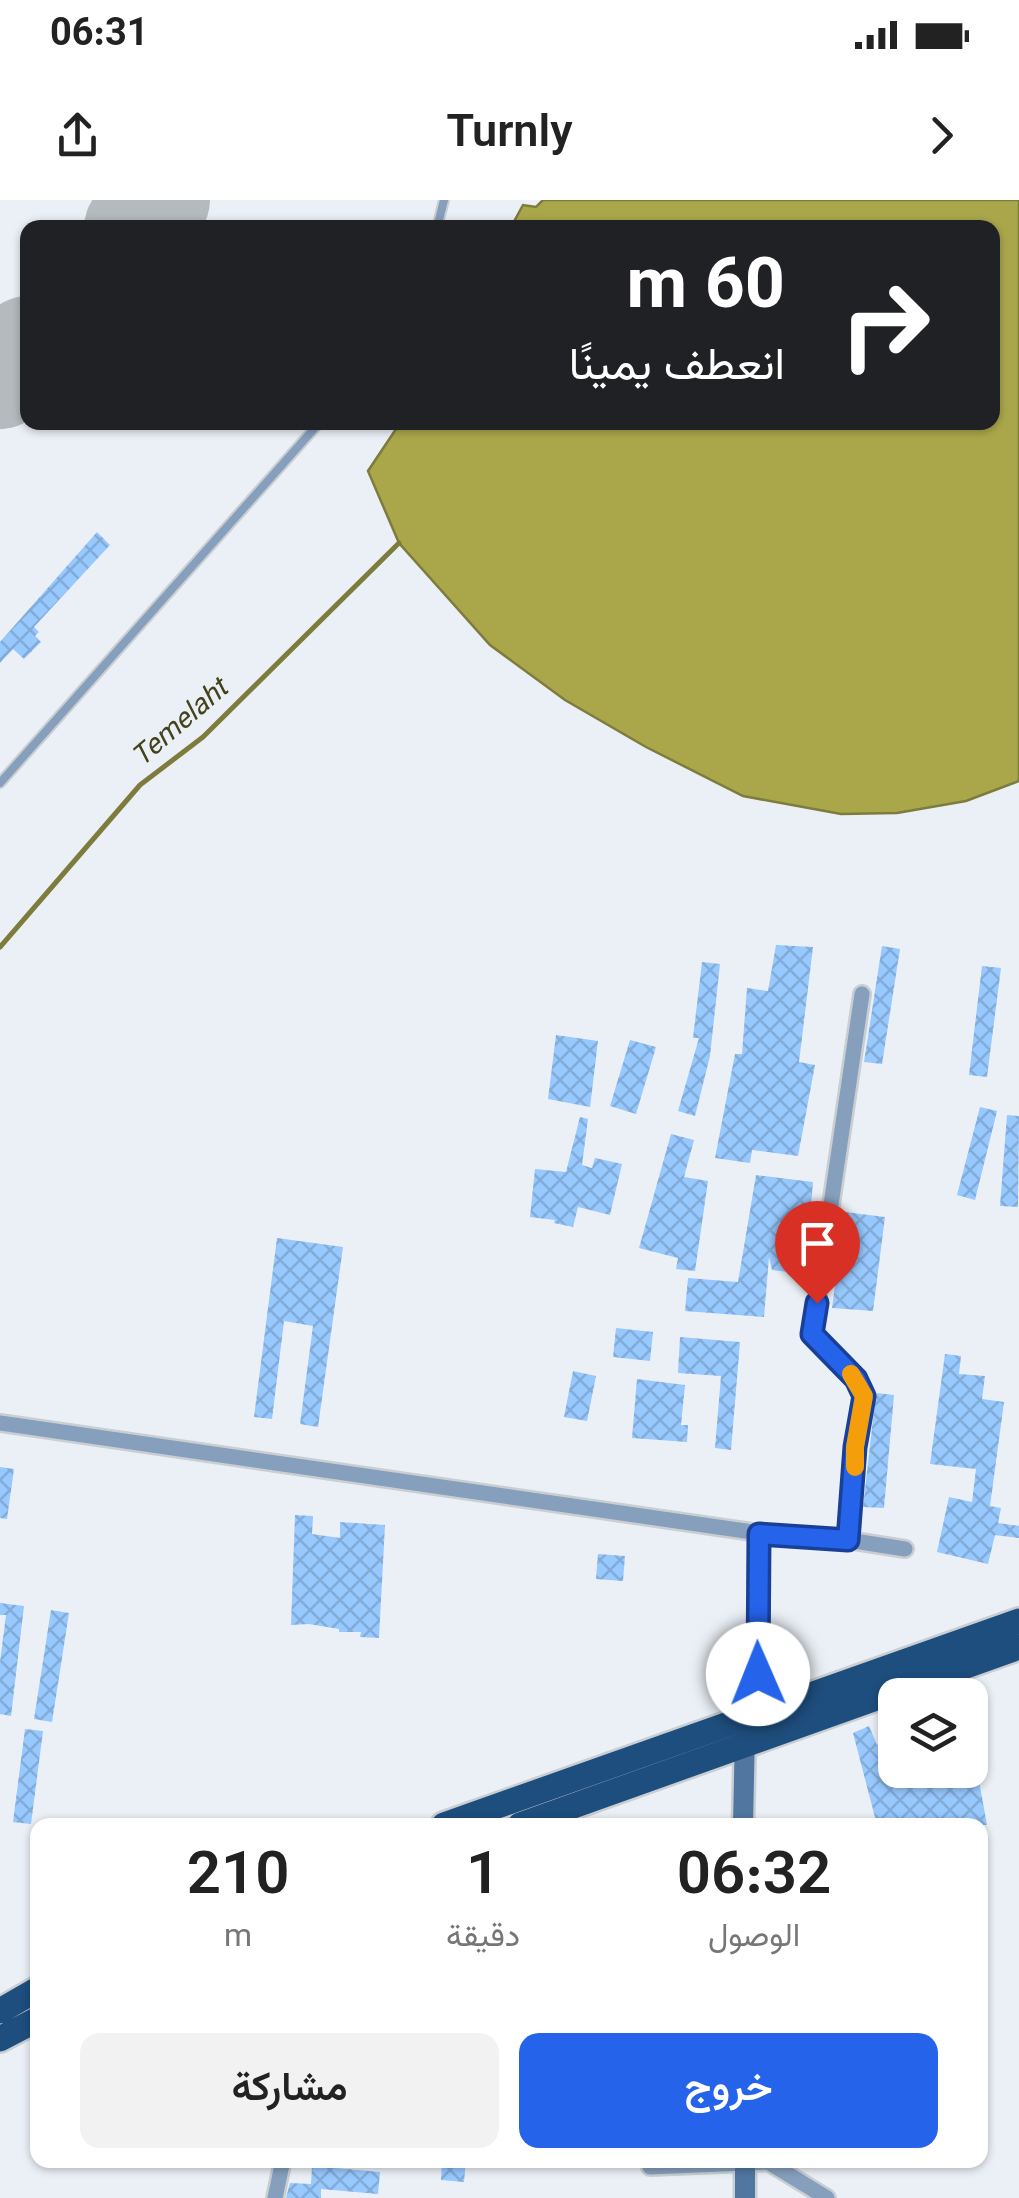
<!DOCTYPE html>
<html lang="ar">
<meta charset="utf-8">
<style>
:root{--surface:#fff;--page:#f2f2f2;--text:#222;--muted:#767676;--accent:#2563eb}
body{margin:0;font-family:Georgia,Vazirmatn,serif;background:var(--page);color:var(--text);direction:rtl;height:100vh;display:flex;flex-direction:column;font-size:38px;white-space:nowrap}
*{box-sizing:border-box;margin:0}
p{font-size:32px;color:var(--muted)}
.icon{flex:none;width:55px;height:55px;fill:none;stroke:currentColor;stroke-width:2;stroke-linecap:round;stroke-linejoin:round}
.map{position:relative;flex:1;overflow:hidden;direction:ltr}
.drawer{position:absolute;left:30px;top:1618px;width:958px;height:350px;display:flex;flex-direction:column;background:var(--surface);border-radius:20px;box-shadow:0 2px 8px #0004;direction:rtl}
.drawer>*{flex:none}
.guide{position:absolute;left:20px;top:20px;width:980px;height:210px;border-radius:20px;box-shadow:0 2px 8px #0004;direction:rtl;background:#202124;color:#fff;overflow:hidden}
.buttons{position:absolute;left:878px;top:1478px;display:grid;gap:20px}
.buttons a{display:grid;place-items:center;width:110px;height:110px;border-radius:20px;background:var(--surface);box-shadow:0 2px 8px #0004;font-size:50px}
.pin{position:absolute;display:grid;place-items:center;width:85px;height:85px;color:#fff;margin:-102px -42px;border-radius:50% 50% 50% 0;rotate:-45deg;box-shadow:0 0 10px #0007}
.pin .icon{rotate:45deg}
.me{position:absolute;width:110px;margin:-55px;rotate:359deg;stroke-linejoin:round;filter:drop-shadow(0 0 8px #0008)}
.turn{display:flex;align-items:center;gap:35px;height:210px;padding:0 50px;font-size:45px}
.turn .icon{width:130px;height:130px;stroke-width:2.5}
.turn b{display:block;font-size:70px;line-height:85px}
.eta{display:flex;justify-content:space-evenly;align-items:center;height:170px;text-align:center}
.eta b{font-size:60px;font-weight:600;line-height:70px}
.primary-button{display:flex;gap:20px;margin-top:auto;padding:20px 50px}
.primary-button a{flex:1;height:115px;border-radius:20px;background:var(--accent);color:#fff;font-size:40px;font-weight:600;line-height:115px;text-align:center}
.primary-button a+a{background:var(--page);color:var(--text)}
.status{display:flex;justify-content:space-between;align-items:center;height:70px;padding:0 50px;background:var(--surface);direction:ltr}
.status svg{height:28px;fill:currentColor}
header{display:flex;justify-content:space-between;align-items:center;height:130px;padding:0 50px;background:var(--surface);font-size:45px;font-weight:600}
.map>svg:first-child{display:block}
.water{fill:#aaa74b;stroke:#7e7c3d;stroke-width:2.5}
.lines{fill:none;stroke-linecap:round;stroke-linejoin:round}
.stream{stroke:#7e7c3d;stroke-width:5}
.runway{stroke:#b5babe;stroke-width:102}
.building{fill:url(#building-cross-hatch)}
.service-casing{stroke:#c9ced3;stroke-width:12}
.minor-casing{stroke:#c9ced3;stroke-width:20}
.secondary-casing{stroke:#c9ced3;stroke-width:25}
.trunk-casing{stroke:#c9ced3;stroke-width:30}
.service{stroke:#859fbc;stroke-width:8}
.minor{stroke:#859fbc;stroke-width:15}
.secondary{stroke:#5177a1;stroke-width:20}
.trunk{stroke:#1e4e7e;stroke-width:25}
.route-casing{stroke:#184099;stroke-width:25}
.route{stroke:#2563eb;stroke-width:18}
.slow{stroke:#f59e0b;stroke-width:18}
.labels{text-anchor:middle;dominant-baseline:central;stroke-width:8;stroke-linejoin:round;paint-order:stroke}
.water-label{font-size:28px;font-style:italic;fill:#43421b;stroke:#ebf0f6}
</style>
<div class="status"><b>06:31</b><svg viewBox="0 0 49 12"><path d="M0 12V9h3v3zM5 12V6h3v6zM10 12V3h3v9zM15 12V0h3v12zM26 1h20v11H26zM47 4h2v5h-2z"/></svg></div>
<header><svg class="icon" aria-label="forward" viewBox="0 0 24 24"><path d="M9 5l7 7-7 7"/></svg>Turnly<svg class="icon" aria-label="share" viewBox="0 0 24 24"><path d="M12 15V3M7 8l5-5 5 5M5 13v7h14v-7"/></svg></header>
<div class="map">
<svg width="1019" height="1998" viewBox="0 0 1019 1998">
<defs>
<pattern id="building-cross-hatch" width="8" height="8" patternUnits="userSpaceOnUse" patternTransform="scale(2.5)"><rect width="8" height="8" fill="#97c8fe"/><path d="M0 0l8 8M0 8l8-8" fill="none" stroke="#81abd9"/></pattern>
</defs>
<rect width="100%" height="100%" fill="#ebf0f6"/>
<path class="water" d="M543,0H1019V581L966,601L897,613L841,614L743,596L646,547L565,500L490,445L399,343L368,271L400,223L992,222V28L511,27L523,5L536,7Z"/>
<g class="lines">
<path class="stream" d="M0,747L140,585L203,537L399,343"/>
<path class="runway" d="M135,28L159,0
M0,178L28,147"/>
</g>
<path class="building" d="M97,332L110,345L34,427L39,432L35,436L41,442L24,459L13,449L0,463V442Z
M776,745L813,747L799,862L815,865L798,956L752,950L750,963L715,958L735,854H742L747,788L768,791Z
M882,746L900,749L882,864L864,862Z
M702,762L720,764L710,856L695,916L678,911L699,838H693Z
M982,766L1001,768L987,877L969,875Z
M556,835L598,841L590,907L548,899Z
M630,840L656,847L636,914L610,906Z
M980,907L997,911L975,1000L957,995Z
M1007,915L1019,916L1018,1007L1000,1006Z
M580,917L588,919L582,965L592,968L595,958L622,964L610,1015L578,1007L573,1027L554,1023L555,1020L530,1017L535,969L566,972Z
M671,934L694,940L684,977L708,981L695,1071L676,1069L678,1058L639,1048Z
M756,975L813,982L805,1074L772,1070L769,1057L764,1117L685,1111L688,1078L738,1082Z
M845,1012L885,1017L873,1111L832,1108Z
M277,1038L343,1047L318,1227L300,1224L313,1126L284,1121L272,1219L254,1217Z
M616,1128L653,1132L650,1161L613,1157Z
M680,1137L740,1142L731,1250L715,1248L721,1176L678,1173Z
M945,1154L961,1156L959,1174L985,1176L982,1199L1004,1202L990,1306L1001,1308L998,1323L1019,1326V1338L995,1335L988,1364L937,1352L949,1297L972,1302L976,1269L930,1264Z
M573,1171L596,1176L587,1221L564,1217Z
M637,1179L685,1185L681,1225H688L687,1242L632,1238Z
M876,1193L894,1195L884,1308L863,1307Z
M0,1267L14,1269L7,1319L0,1318Z
M295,1315L313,1316L312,1334L340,1338V1322L385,1325L379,1438L360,1437L361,1432H339V1429L309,1424L291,1425Z
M598,1354L625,1356L623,1381L596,1379Z
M0,1403L24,1406L11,1516L0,1514V1462L6,1415H0Z
M51,1410L69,1413L52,1522L34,1519Z
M869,1526L877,1545L895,1540V1570H977L987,1625H877L853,1533Z
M25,1529L43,1531L31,1624L13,1622Z
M442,1960H466L464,1982L441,1980Z
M312,1966L380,1972L378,1994L321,1989V1998H286L290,1983L311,1984Z"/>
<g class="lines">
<defs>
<path id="service" d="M437,28L444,0
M0,583L320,222"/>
<path id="minor" d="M0,1223L759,1333L848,1340L905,1349
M759,1333V1513
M848,1340L855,1247L865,1196L857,1179L822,1148L812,1134L862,794
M650,1967L768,1962L827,1998
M275,1998L283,1960"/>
<path id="secondary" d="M743,1625L745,1532
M745,1960V1998"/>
<path id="trunk" d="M444,1625L1019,1421
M520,1625L1019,1447
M0,1811L38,1789
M0,1839L38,1819"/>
</defs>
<use href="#service" class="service-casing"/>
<use href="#minor" class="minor-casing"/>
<use href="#secondary" class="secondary-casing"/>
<use href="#trunk" class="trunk-casing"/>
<use href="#service" class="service"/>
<use href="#minor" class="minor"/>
<use href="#secondary" class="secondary"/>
<use href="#trunk" class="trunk"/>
</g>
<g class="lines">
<defs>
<path id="route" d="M758,1474L759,1334L848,1340L855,1247L864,1196L856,1179L812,1134L817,1103"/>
</defs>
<use href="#route" class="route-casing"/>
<use href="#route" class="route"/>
<path class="slow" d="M851,1174L864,1196L855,1247V1267"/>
</g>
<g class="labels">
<g class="water-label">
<text transform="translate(181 524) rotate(-41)">Temelaht</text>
</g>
</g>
</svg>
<div class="buttons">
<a><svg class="icon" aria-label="layers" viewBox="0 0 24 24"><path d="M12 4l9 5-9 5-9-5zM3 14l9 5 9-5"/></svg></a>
</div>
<div class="pin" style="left:817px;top:1103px;background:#d93025"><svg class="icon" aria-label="arrive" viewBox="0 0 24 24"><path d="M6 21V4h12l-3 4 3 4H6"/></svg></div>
<svg class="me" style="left:758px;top:1474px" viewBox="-20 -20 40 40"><circle r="19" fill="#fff"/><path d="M0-13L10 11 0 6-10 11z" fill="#2563eb"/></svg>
<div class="guide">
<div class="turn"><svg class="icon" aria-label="right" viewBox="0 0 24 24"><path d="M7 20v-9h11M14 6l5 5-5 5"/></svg><div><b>60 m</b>انعطف يمينًا</div></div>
</div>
<section class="drawer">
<div class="eta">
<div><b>06:32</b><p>الوصول</p></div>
<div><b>1</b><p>دقيقة</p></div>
<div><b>210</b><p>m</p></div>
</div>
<div class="primary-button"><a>خروج</a><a>مشاركة</a></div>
</section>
</div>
